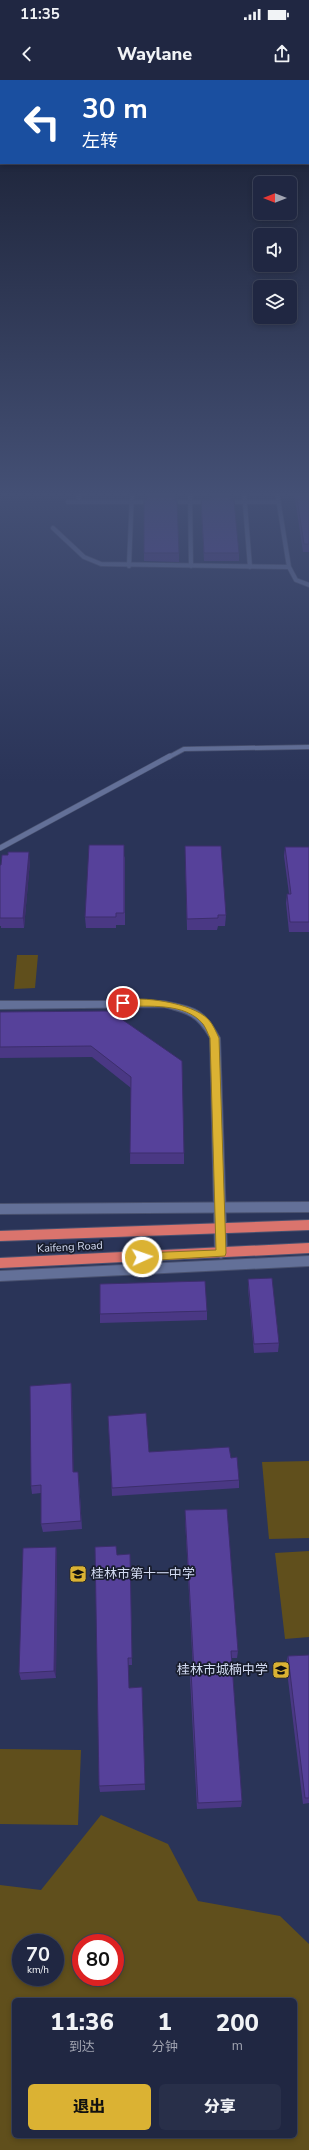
<!DOCTYPE html>
<html lang="zh">
<meta charset="utf-8">
<style>
:root{--surface:#202742;--page:#282f49;--text:#f1f3f6;--muted:#a2a5b2;--line:#3d445b;--accent:#dbb233}
body{margin:0;font-family:"Nunito Sans","Noto Sans SC",sans-serif;background:var(--page);color:var(--text);height:100vh;display:flex;flex-direction:column;font-size:15px;white-space:nowrap}
*{box-sizing:border-box;margin:0}
p{font-size:13px;color:var(--muted)}
.icon{flex:none;width:22px;height:22px;fill:none;stroke:currentColor;stroke-width:2;stroke-linecap:round;stroke-linejoin:round}
.map{position:relative;flex:1;overflow:hidden}
.drawer{position:absolute;left:12px;top:1918px;width:285px;height:140px;display:flex;flex-direction:column;background:var(--surface);border-radius:6px;box-shadow:0 2px 6px #0003,0 0 0 1px var(--line)}
.drawer>*{flex:none}
.top-card{position:absolute;left:0px;top:0px;width:309px;height:84px;box-shadow:0 2px 6px #0003,0 0 0 1px var(--line);background:#1a4fa0;color:#fff;overflow:hidden}
.needle{width:26px;rotate:270deg}
.controls{position:absolute;left:253px;top:96px;display:grid;gap:8px}
.controls a{display:grid;place-items:center;width:44px;height:44px;border-radius:6px;background:var(--surface);box-shadow:0 2px 6px #0003,0 0 0 1px var(--line);font-size:20px}
.speed{position:absolute;left:12px;top:1854px;display:flex;gap:8px;font-size:20px;font-weight:700;text-align:center}
.speed>*{display:grid;place-content:center;width:52px;height:52px;border-radius:50%;background:var(--surface);box-shadow:0 2px 6px #0003,0 0 0 1px var(--line);line-height:1}
.speed small{font-size:10px;font-weight:400}
.speed .limit{border:6px solid #d22;background:#fff;color:#111}
.pin{position:absolute;display:grid;place-items:center;width:34px;height:34px;color:#fff;margin:-17px;border:2px solid #fff;border-radius:50%;box-shadow:0 1px 4px #0007}
.me{position:absolute;width:44px;margin:-22px;rotate:87deg;stroke-linejoin:round;filter:drop-shadow(0 0 3px #0008)}
.turn{display:flex;align-items:center;gap:14px;height:84px;padding:0 16px;font-size:18px}
.turn .icon{width:52px;height:52px;stroke-width:2.5}
.turn b{display:block;font-size:28px;line-height:34px}
.eta{display:flex;justify-content:space-evenly;align-items:center;height:68px;text-align:center}
.eta b{font-size:24px;font-weight:800;line-height:28px}
.primary-button{display:flex;gap:8px;margin-top:auto;padding:8px 16px}
.primary-button a{flex:1;height:46px;border-radius:6px;background:var(--accent);color:#111;font-size:16px;font-weight:800;line-height:46px;text-align:center}
.primary-button a+a{background:var(--page);color:var(--text)}
.status{display:flex;justify-content:space-between;align-items:center;height:28px;padding:0 20px;background:var(--surface);direction:ltr}
.status svg{height:11px;fill:currentColor}
header{display:flex;justify-content:space-between;align-items:center;height:52px;padding:0 16px;background:var(--surface);font-size:18px;font-weight:800}
.map>svg:first-child{display:block}
.green{fill:#604f1c;fill-rule:evenodd}
.lines{fill:none;stroke-linecap:round;stroke-linejoin:round}
.service-far1-casing{stroke:#49516f;stroke-width:5.5}
.service-casing{stroke:#49516f;stroke-width:6}
.minor-casing{stroke:#49516f;stroke-width:2}
.tertiary-casing{stroke:#49516f;stroke-width:2}
.trunk-casing{stroke:#49516f;stroke-width:2}
.service-far1{stroke:#637098;stroke-width:4}
.service{stroke:#637098;stroke-width:5}
.minor{fill:#637098;fill-rule:evenodd}
.tertiary{fill:#637098;fill-rule:evenodd}
.trunk{fill:#da746d;fill-rule:evenodd}
.wall{fill:#4a3884}
.shaded-wall{fill:#3c2e6c}
.building{fill:#56419a;stroke:#3c2e6c}
.route{fill:#dbb233;stroke:#8e7421}
.labels{text-anchor:middle;dominant-baseline:central;stroke-width:3.5;stroke-linejoin:round;paint-order:stroke}
.street-label{font-size:11px;fill:#d3dbf2;stroke:#181d2d}
.near-poi-label{font-size:13px;fill:#d3dbf2;stroke:#181d2d;text-anchor:start}
</style>
<div class="status"><b>11:35</b><svg viewBox="0 0 49 12"><path d="M0 12V9h3v3zM5 12V6h3v6zM10 12V3h3v9zM15 12V0h3v12zM26 1h20v11H26zM47 4h2v5h-2z"/></svg></div>
<header><svg class="icon" aria-label="back" viewBox="0 0 24 24"><path d="M15 5l-7 7 7 7"/></svg>Waylane<svg class="icon" aria-label="share" viewBox="0 0 24 24"><path d="M12 15V3M7 8l5-5 5 5M5 13v7h14v-7"/></svg></header>
<div class="map">
<svg width="309" height="2070" viewBox="0 0 309 2070">
<rect width="100%" height="100%" fill="#2a3458"/>
<path class="green" d="M17,875H38L35,908L14,909Z
M309,1381V1458L269,1459L262,1382Z
M309,1471V1557L285,1559L275,1473Z
M0,1669L81,1670L78,1745L0,1744Z
M101,1735L168,1764L198,1821L280,1836L309,1864V2070H0V1805L41,1810ZM21,1863H55V1897H21ZM81,1863H115V1897H81ZM14,1920H295V2056H14Z"/>
<g class="lines">
<defs>
<path id="service-far1" d="M190,412L191,486
M244,412L250,487
M277,412L289,487L296,500L309,505
M68,422H151
M78,422L79,412
M171,422H209
M227,422H279
M53,448L84,477L101,484L289,487
M129,486L132,412
M169,677L184,669L309,667"/>
<path id="service" d="M0,768L170,676"/>
<path id="minor" d="M0,921H164C197,928 203,928 220,958L227,1173L225,1176L221,1178L217,1176L215,1173L210,958C197,936 188,933 164,927L0,929Z"/>
<path id="tertiary" d="M309,1122V1132L0,1134V1124Z
M309,1176V1186L0,1201V1191Z"/>
<path id="trunk" d="M309,1140V1150L0,1161V1151Z
M309,1163V1173L0,1188V1178Z"/>
</defs>
<use href="#service-far1" class="service-far1-casing"/>
<use href="#service" class="service-casing"/>
<use href="#minor" class="minor-casing"/>
<use href="#tertiary" class="tertiary-casing"/>
<use href="#trunk" class="trunk-casing"/>
<use href="#service-far1" class="service-far1"/>
<use href="#service" class="service"/>
<use href="#minor" class="minor"/>
<use href="#tertiary" class="tertiary"/>
<use href="#trunk" class="trunk"/>
</g>
<path class="wall" d="M147,412H174L179,473V482L144,481V420H147Z
M210,412H230V417L239,473V481H204L201,428V420H211Z
M294,412H309V472H303Z
M185,766L226,835L225,846H218L217,850H187Z
M285,767H309V852H289L286,823L287,814H289L284,776Z
M125,776V845H116V848H86L85,837Z
M30,781L24,848H1V846H0V785Z
M110,931L184,1073V1084H130L131,1008L92,977L0,978V932Z
M248,1199L279,1263L278,1272L254,1273L248,1208Z
M207,1231V1240L100,1243V1234Z
M71,1303L72,1312L73,1392L79,1400L82,1449L43,1452L41,1444V1413L32,1414L31,1406Z
M108,1336L149,1372L231,1378L239,1400V1408L112,1416Z
M185,1430L238,1571L237,1578H231L242,1721L241,1727L197,1729L190,1598L191,1591H193L185,1438Z
M56,1467L57,1475L56,1598L21,1600L19,1593Z
M130,1474L132,1585H128L129,1608L142,1607L145,1710L100,1712L99,1706L117,1475Z
M309,1575V1723L303,1724L286,1583L288,1576Z"/>
<path class="shaded-wall" d="M29,772L30,781L24,848L23,838Z
M71,1303L72,1312L74,1400L73,1392Z
M56,1467L57,1475L56,1598L54,1591Z"/>
<path class="building" d="M296,412H309V464H304Z
M147,417H174L175,420H177L179,473H144V420H147Z
M211,417H231V420H234L239,473H204L201,420H211Z
M89,765H124V833H116V837H85Z
M185,766H221L226,835H218V838L187,839Z
M285,767H309V842H290L287,814H291Z
M8,772H29L23,838H0V785H1L2,775H8Z
M110,931L182,981L184,1073H130L131,997L91,966L0,967V932Z
M272,1198L279,1263L254,1264L248,1199Z
M205,1201L207,1231L100,1234V1204Z
M71,1303L73,1392H78L81,1441L41,1444V1405L31,1406L30,1306Z
M146,1333L149,1372L229,1367L231,1378L237,1377L239,1400L112,1408L108,1336Z
M227,1429L238,1571H231L242,1721L198,1723L191,1591H194L185,1430Z
M116,1466L117,1475L130,1474L132,1578H128L129,1608L142,1607L145,1704L99,1706L95,1467Z
M56,1467L54,1591L19,1593L23,1468Z
M309,1575V1718H305L288,1576Z"/>
<linearGradient id="sky" x2="0" y2="1"><stop stop-color="#171d30"/><stop offset="0.59" stop-color="#445075"/><stop offset="1" stop-color="#445075" stop-opacity="0"/></linearGradient>
<rect width="309" height="702" fill="url(#sky)"/>
<path class="route" d="M120,921C141,915 192,923 208,939C213,944 216,952 219,958L226,1173L225,1176L142,1181L137,1177L142,1173L216,1170L210,958C208,954 206,948 203,944C185,922 148,927 123,926L119,923Z"/>
<defs>
<symbol id="school-square" viewBox="-11 -11 22 22"><rect x="-9" y="-9" width="18" height="18" rx="4" fill="#dbb233" stroke="#181d2d"/><path d="M0-5L7-2L0 1L-7-2ZM-4 1L0 2.5L4 1V4Q0 6-4 4Z" fill="#111"/></symbol>
</defs>
<g fill-rule="evenodd">
<use href="#school-square" x="68" y="1484" width="20" height="20"/>
<use href="#school-square" x="271" y="1580" width="20" height="20"/>
</g>
<g class="labels">
<g class="street-label">
<text transform="translate(70 1167) rotate(-3)">Kaifeng Road</text>
</g>
<g class="near-poi-label">
<text x="91" y="1494">桂林市第十一中学</text>
<text x="268" y="1590" text-anchor="end">桂林市城楠中学</text>
</g>
</g>
</svg>
<div class="controls">
<a><svg class="needle" viewBox="-14 -14 28 28"><path d="M0-13l5 13h-10z" fill="#e53935"/><path d="M0 13l5-13h-10z" fill="#a2a5b2"/></svg></a>
<a><svg class="icon" aria-label="sound" viewBox="0 0 24 24"><path d="M4 9h4l5-4v14l-5-4H4zM17 9q2 3 0 6"/></svg></a>
<a><svg class="icon" aria-label="layers" viewBox="0 0 24 24"><path d="M12 4l9 5-9 5-9-5zM3 14l9 5 9-5"/></svg></a>
</div>
<div class="speed"><div>70<small>km/h</small></div><div class="limit">80</div></div>
<div class="pin" style="left:123px;top:923px;background:#d93025"><svg class="icon" aria-label="arrive" viewBox="0 0 24 24"><path d="M6 21V4h12l-3 4 3 4H6"/></svg></div>
<svg class="me" style="left:142px;top:1177px" viewBox="-20 -20 40 40"><circle r="17" fill="#dbb233" stroke="#fff" stroke-width="3"/><path d="M0-11L8 9 0 5-8 9z" fill="#fff"/></svg>
<div class="top-card">
<div class="turn"><svg class="icon" aria-label="left" viewBox="0 0 24 24"><path d="M17 20v-9H6M10 6l-5 5 5 5"/></svg><div><b>30 m</b>左转</div></div>
</div>
<section class="drawer">
<div class="eta">
<div><b>11:36</b><p>到达</p></div>
<div><b>1</b><p>分钟</p></div>
<div><b>200</b><p>m</p></div>
</div>
<div class="primary-button"><a>退出</a><a>分享</a></div>
</section>
</div>
